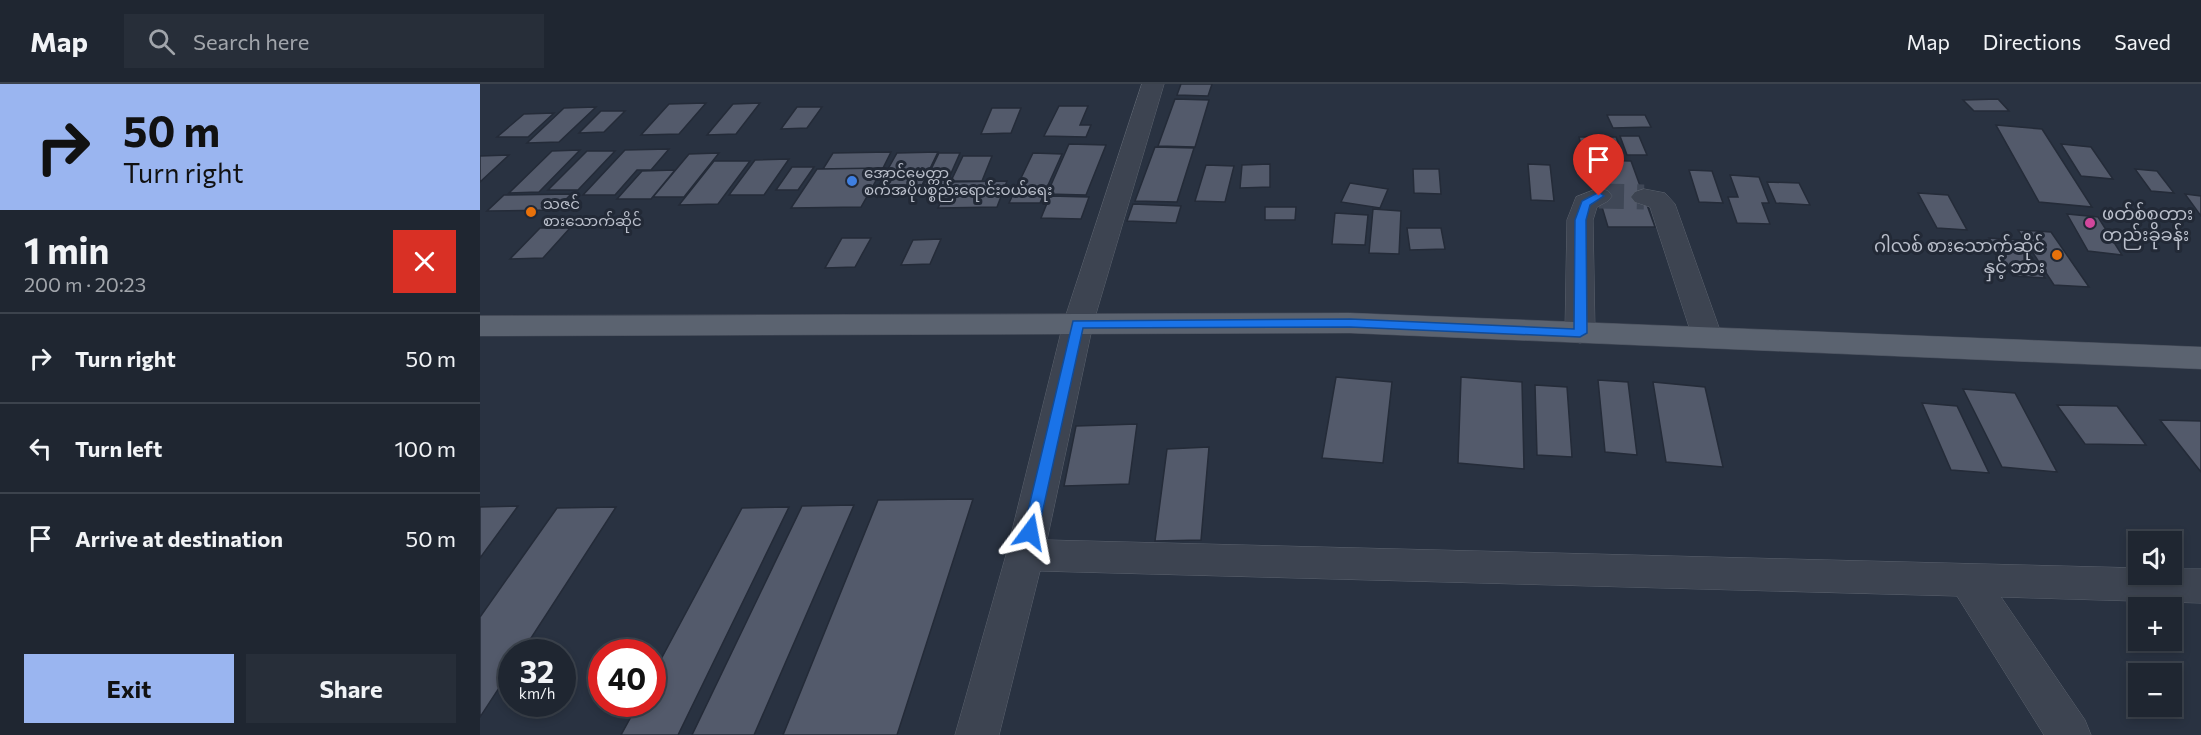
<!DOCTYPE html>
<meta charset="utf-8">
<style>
:root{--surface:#1f2631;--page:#272e39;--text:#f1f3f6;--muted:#a1a5ab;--line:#3c434d;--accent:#9ab5f0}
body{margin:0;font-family:Commissioner,"Noto Sans Myanmar",sans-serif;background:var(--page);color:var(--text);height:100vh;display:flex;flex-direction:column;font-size:22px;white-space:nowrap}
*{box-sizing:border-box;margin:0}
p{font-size:20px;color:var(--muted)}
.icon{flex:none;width:33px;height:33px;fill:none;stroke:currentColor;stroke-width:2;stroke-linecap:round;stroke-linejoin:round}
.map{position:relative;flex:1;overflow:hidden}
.panel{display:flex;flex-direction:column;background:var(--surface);width:480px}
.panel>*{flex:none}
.guide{background:#9ab5f0;color:#111;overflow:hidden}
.controls{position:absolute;left:1648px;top:447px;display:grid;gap:12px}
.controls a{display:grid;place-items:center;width:54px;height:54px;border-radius:0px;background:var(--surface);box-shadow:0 3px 9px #0003,0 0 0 2px var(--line);font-size:30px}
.speed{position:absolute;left:18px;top:555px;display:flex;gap:12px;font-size:30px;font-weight:700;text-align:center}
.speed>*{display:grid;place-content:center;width:78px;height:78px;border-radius:50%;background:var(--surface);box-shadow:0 3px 9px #0003,0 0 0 2px var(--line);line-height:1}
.speed small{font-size:15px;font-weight:400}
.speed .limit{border:9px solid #d22;background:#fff;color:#111}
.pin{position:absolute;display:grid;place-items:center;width:51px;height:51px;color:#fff;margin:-62px -26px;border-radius:50% 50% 50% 0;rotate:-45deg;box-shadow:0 0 6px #0007}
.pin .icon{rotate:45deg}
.me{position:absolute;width:66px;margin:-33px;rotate:13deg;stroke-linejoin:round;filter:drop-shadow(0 0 4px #0008)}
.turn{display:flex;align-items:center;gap:21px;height:126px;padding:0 24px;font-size:27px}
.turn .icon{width:78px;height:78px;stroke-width:2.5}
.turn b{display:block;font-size:42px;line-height:51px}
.round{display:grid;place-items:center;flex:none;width:63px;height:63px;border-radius:0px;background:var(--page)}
.overview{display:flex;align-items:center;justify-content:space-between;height:102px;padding:0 24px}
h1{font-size:36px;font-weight:700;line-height:45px}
.action{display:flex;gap:12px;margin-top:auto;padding:12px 24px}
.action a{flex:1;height:69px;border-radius:0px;background:var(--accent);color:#111;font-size:24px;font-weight:700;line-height:69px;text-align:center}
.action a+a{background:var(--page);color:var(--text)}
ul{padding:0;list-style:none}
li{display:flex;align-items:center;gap:18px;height:90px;padding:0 24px;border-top:2px solid var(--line)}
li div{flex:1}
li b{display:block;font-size:22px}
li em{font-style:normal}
header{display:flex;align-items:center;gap:36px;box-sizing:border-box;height:84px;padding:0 30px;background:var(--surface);border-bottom:2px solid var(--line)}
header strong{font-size:28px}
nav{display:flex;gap:33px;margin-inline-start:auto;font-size:21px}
.search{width:420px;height:54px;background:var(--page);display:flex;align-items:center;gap:15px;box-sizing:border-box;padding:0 21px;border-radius:0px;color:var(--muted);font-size:22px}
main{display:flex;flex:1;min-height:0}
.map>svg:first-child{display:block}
.building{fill:#535a6b;stroke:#242b38;stroke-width:1.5}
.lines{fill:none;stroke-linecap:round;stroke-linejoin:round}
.minor-tunnel{stroke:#3f4756;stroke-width:25;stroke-dasharray:25 13;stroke-linecap:butt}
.minor-casing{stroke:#5b626e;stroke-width:1}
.major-casing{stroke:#474d5a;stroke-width:1}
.minor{fill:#3d4451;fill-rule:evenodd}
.major{fill:#5b6370;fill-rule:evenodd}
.route{fill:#1a73e8;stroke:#114b97;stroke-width:1.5}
.shop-dot{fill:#3f7fe0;stroke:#222936;stroke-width:2}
.food-dot{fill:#e8710a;stroke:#222936;stroke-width:2}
.hotel-dot{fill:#d1479c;stroke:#222936;stroke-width:2}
.labels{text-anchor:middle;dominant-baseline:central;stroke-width:6;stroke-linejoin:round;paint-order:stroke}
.far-poi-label{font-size:15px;fill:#babfcb;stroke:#222936;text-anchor:start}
.poi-label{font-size:18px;fill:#babfcb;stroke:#222936;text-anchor:start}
</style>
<header>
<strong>Map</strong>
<div class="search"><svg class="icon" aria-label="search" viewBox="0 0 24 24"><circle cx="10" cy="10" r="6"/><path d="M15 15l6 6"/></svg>Search here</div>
<nav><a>Map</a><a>Directions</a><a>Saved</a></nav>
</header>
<main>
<section class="panel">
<div class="guide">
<div class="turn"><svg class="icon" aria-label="right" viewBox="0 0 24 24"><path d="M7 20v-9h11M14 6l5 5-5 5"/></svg><div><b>50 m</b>Turn right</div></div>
</div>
<div class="overview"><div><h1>1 min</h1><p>200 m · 20:23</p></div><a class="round" style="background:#d93025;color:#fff"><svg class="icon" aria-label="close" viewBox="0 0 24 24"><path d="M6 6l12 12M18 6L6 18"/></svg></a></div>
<ul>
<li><svg class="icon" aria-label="right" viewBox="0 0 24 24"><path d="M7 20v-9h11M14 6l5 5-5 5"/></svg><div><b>Turn right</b></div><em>50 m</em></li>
<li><svg class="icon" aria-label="left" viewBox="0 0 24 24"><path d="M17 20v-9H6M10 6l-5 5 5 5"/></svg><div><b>Turn left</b></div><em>100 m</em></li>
<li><svg class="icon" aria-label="arrive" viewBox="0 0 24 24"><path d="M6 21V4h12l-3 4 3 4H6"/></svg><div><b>Arrive at destination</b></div><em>50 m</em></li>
</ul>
<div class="action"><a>Exit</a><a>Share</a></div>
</section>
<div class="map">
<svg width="1721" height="651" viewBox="0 0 1721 651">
<rect width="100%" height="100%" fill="#293241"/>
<path class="building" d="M701,0H732L728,12L697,11Z
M695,15L729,16L715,63L678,62Z
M1518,15L1529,27H1494L1483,16Z
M226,19L199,50L161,51L189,20Z
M280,19L256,50L227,51L253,20Z
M579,22H608L600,41H611L606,53L564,52Z
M116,23L79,58L47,59L84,24Z
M317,23H342L327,44L301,45Z
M512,24H541L531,49L501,50Z
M121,27H145L124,48L99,49Z
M74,29L48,53H17L44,30Z
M1127,31H1165L1171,43L1133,44Z
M1516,41L1562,45L1612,123L1559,118Z
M1140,52H1159L1167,71H1147Z
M1099,53H1136L1142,69H1103Z
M589,60L626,61L606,111L567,110Z
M1581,60L1611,63L1633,95L1601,92Z
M675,63L714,64L697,118L655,117Z
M189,65L171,86H157L135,111H103L145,66Z
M100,66L59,108L29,109L72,67Z
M107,67H135L98,106H68Z
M411,68L403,84L343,85L353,69Z
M458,68L442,101H399L417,69Z
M239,69L204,113H173L209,70Z
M459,69H480L464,105L441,106Z
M553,69L582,70L560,119H529Z
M29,71L0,98V72Z
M483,72H512L502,97H471Z
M309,75L284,111H249L275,76Z
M1108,76L1151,77L1175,143H1128Z
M234,77H270L238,120L199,121Z
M790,80V103L760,104L762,81Z
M1048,80L1070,81L1074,117L1051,116Z
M726,81L754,82L745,118L715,117Z
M312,83H334L318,106H296Z
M403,84L381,123L311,124L337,85Z
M933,85H959L961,110L934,109Z
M1655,85L1677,87L1694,109L1671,107Z
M195,86L171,115H137L162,87Z
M1209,86L1232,87L1243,119L1219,118Z
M1250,91L1279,93L1289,119H1282L1290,140L1257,139L1248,113H1258Z
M527,97L517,123L458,124L470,98Z
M1287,98L1319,99L1330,121L1296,119Z
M870,99L908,105L900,124L861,118Z
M1438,109L1468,111L1487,146L1457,144Z
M91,110L76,126L7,127L24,111Z
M1705,110L1721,112V132Z
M570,112L609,113L601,135L561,134Z
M653,120L701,122L696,139L647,137Z
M785,123H816L815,136H785Z
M893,125L921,127L919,170L889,169Z
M855,129L888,131L885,161L852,160Z
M1587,130L1618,133L1642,171L1608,167Z
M60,144H90L63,174L30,175Z
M927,144H961L965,165L930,166Z
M1538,146L1571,148L1609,203L1574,201Z
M362,154H391L375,183L345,184Z
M1509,154L1540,156L1565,194L1533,192Z
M461,155L450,180L421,181L433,156Z
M856,293L912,298L903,379L842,374Z
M981,293L1042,298L1044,385L978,379Z
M1118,296L1148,298L1157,371L1125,368Z
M1173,298L1225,303L1243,383L1186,378Z
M1055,301L1087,303L1092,373L1057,371Z
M1483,305L1535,309L1577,388L1522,383Z
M1442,319L1477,322L1509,389L1471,386Z
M1577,321L1637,322L1666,361L1605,360Z
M1680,336L1721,337V388Z
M657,340L649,400L584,402L596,342Z
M729,363L721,456L675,457L687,365Z
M493,415L417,651H303L398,416Z
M374,421L274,651H212L322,422Z
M38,422L0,474V423Z
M136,423L42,568H32V584L0,633V533L77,424Z
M309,423L198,651H141L158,620H172V592L262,424Z"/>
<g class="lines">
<path class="minor-tunnel" d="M1119,112L1164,113"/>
<defs>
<path id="minor" d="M662,0H684L613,240L567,456L1659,484V490H1692V485H1721V519L1521,513L1605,636L1611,651H1564L1477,512L560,487L519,651H475L526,471L583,240Z
M1119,104L1128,107L1132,112L1128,117L1117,123L1113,136L1115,249L1111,256L1100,259L1089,256L1085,249L1087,136L1096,113Z
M1164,105L1185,109L1195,120L1242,252L1238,259L1227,262L1216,259L1212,252L1170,123L1155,118L1151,113L1155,108Z"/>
<path id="major" d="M870,229L1721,263V285L870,249L0,252V232Z"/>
</defs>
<use href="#minor" class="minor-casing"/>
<use href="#major" class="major-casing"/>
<use href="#minor" class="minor"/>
<use href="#major" class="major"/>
</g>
<path class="route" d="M1119,108L1124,112L1110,121L1106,136L1107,249L1100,253L870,243L603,244L558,448L556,452L550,454L545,452L543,448L593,237L870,235L1094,245L1095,136L1102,117Z"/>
<circle class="shop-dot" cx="372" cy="97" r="6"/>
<g class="food-dot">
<circle cx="51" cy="128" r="6"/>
<circle cx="1577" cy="171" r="6"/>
</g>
<circle class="hotel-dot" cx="1610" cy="139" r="6"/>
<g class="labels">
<g class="far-poi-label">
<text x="384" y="88">အောင်မေတ္တာ<tspan x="384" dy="17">စက်အပိုပစ္စည်းရောင်းဝယ်ရေး</tspan></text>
<text x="63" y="119">သဇင်<tspan x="63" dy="17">စားသောက်ဆိုင်</tspan></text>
</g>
<g class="poi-label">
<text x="1622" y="129">ဖတ်စ်စတား<tspan x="1622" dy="21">တည်းခိုခန်း</tspan></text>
<text x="1565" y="161" text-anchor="end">ဂါလစ် စားသောက်ဆိုင်<tspan x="1565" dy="21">နှင့် ဘား</tspan></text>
</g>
</g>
</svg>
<div class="controls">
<a><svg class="icon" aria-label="sound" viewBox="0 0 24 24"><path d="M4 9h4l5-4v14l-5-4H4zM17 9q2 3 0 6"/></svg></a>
<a>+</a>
<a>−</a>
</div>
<div class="speed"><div>32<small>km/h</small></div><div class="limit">40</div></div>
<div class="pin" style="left:1119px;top:112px;background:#d93025"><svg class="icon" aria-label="arrive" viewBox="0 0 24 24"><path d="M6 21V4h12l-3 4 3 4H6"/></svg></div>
<svg class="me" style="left:550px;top:448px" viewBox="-20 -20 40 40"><path d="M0-17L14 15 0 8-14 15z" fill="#1a73e8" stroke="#fff" stroke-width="4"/></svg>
</div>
</main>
